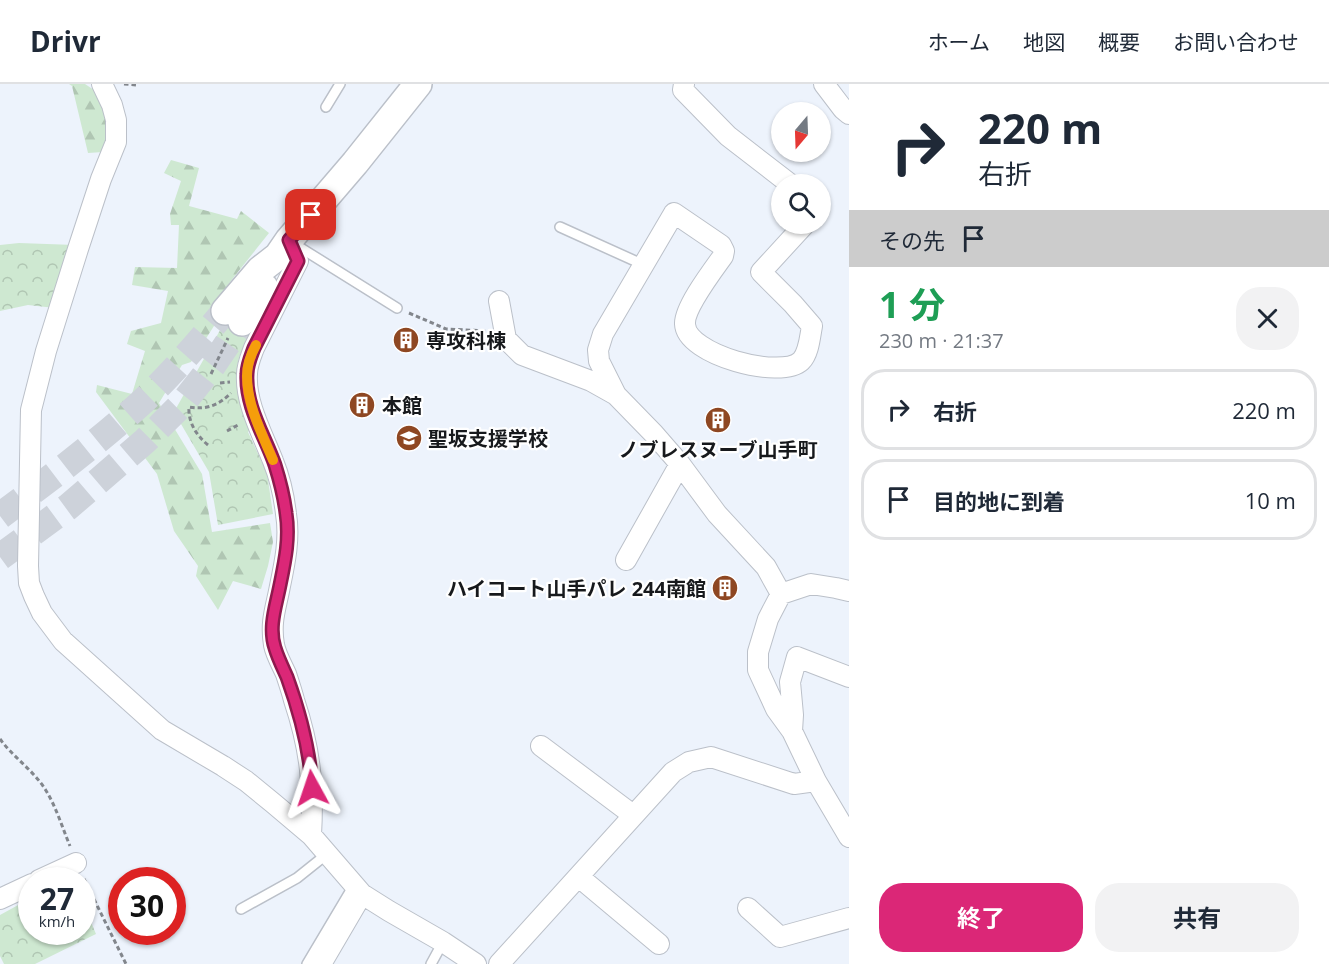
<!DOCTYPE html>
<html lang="ja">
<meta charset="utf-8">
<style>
:root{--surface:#fff;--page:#f2f2f3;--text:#1f2937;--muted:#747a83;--line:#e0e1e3;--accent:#db2777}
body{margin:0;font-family:"Open Sans","Noto Sans JP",sans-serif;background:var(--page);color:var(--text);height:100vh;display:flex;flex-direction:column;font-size:22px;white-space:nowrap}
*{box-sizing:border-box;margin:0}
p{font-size:20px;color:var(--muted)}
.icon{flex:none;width:33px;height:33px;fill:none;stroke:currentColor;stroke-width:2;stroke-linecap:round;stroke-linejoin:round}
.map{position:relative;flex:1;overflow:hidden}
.panel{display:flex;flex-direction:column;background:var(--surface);width:480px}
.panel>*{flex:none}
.top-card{background:#fff;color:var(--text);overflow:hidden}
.needle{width:39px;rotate:199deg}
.tools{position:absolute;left:771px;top:18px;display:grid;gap:12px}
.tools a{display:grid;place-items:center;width:60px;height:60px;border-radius:50%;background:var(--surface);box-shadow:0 2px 4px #0004;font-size:30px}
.speed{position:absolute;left:18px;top:783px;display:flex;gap:12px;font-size:30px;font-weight:700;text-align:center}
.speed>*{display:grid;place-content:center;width:78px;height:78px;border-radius:50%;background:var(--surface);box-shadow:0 2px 4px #0004;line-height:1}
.speed small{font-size:15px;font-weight:400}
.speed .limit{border:9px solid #d22;background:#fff;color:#111}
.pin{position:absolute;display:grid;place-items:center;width:51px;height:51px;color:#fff;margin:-26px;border-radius:12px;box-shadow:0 3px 9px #0006}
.me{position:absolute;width:66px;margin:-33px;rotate:355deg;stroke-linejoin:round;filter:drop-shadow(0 0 4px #0008)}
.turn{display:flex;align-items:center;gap:21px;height:126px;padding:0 30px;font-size:27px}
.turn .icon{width:78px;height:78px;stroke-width:2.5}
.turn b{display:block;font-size:42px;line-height:51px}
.then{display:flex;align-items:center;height:57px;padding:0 30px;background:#0003;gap:12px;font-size:22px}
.round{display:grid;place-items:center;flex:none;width:63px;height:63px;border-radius:24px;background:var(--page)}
.overview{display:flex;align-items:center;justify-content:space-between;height:102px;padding:0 30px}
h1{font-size:36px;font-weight:700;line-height:45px;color:#1e9e55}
.primary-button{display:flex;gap:12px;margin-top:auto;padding:12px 30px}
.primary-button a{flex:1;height:69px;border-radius:24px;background:var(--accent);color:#fff;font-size:24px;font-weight:700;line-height:69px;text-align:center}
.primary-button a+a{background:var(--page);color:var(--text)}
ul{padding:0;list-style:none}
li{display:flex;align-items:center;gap:18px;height:81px;margin:0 12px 9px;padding:0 18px;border:3px solid var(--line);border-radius:24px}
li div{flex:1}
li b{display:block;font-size:22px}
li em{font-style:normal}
header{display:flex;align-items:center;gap:36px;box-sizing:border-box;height:84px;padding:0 30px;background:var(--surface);border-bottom:2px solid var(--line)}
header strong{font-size:28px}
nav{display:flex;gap:33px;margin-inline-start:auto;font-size:21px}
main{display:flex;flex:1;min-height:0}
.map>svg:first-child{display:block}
.forest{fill:url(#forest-firs)}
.park{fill:url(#park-crowns)}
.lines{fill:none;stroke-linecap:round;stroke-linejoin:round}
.secondary-tunnel{stroke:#cdd2da;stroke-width:27;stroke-dasharray:27 14;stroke-linecap:butt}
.lane-casing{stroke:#bbc0c9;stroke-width:12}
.street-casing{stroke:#bbc0c9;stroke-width:22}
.secondary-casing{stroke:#bbc0c9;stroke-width:30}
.path{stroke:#82868c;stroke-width:3;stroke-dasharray:4.5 3;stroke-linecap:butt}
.lane{stroke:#fff;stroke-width:9}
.street{stroke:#fff;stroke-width:20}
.secondary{stroke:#fff;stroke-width:27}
.route-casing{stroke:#8e194d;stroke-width:15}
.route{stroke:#db2777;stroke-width:10}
.slow{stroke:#f59e0b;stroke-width:10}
.labels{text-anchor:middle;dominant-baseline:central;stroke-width:4.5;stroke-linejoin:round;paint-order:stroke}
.poi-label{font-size:20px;font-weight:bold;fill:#17191c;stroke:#fff;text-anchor:start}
</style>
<header>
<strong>Drivr</strong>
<nav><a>ホーム</a><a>地図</a><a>概要</a><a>お問い合わせ</a></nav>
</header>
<main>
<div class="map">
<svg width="849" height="880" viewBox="0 0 849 880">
<defs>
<pattern id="forest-firs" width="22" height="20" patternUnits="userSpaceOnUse" patternTransform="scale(1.5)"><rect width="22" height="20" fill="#cee8d1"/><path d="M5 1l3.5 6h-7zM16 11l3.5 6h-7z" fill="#b0c6b3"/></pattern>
<pattern id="park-crowns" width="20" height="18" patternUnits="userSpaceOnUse" patternTransform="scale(1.5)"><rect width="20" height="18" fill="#cee8d1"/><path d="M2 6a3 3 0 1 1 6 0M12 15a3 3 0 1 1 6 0" fill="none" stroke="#b0c6b3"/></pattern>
</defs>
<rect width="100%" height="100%" fill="#edf3fc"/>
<path class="forest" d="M69,0H85L97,8L106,27L109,54L103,68L88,69L72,2Z
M171,76L199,84L189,122L237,135L241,127L269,149L230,198L218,221L221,231L191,278L182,281L159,319L202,390L212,448L270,439L273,458L268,482L261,505L233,497L218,526L196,492L198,482L174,447L157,390L96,308L97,301L132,310L145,267L127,260L131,247L161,239L168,207L132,201L135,183L177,184L179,141H171L170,130L181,97L164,89Z"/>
<path class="park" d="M19,159L75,161L55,224L28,221L0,227V161Z
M228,232L253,246C249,254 244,263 240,271C231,297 243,321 250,346L248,348L267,389L273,430L218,441L209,388L174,328Z
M31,814L32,848H82L83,819L96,850L35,880H4L0,872V831Z"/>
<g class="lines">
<path class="secondary-tunnel" d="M0,432C48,396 96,360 141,319C171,291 198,259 225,227
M0,473L68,423L145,357L182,320L213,281L242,238"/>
<defs>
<path id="lane" d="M326,23L340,0
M560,143L644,181
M296,161L397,224
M241,825L297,794L327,770
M307,880L354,801
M431,880L443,858"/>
<path id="street" d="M102,0L112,21L116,36V58L101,95L78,165L46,267L31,326L28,482L29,499L34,512L42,529L63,557L162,646L223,682L246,697L273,719L311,751L362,810L389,827L443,858L476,880
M684,0L683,6L728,52L790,100
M824,0L843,25L849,30
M805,140L761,188L793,220L812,242C810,252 809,269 801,277C781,296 686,271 685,240C684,224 713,186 723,172L724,167L721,161L674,129L603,250L598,266L599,277L616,311L654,350L680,380L717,430L766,483L781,510L811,500L836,504L849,507
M289,156L298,177L254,264C251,272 247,281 247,290C245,319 263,351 273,377C280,394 284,412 286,430C290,454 285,478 280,502C276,524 270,537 274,561C276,571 282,581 286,590C289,599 292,608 294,616C310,664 314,701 311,751
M499,217L506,255L522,271L591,297L616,311
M626,476L680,380
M781,510L768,535L758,568V586L776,625L792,647L816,697L849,753
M792,647L793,631L790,598L797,573L849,593
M541,662L633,731
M579,793L659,860
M39,796L76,779
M0,815L32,800
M748,824L780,853L849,834
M321,880L362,810
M499,880L673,688L689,678L711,673L794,700L816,697"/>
<path id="secondary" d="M225,227L260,186L278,172L289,156L355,79L418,0
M242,238L264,203"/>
</defs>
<use href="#lane" class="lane-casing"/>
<use href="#street" class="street-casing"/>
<use href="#secondary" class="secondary-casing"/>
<path class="path" d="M124,0L137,1V0
M409,229L446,245L487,247
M211,290L228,254
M220,299L230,298
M227,347L238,341
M208,361C196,351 188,338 189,323C207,326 219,321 231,309
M0,655C13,673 33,686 45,705C56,722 62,743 70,762
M84,795L126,880"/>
<use href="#lane" class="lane"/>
<use href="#street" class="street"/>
<use href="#secondary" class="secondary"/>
</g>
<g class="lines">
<defs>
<path id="route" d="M311,131L289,156L298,177L254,264C251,272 247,281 247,290C245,322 265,352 275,381C280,397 284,413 286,429C290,454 285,477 280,501C276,522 268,543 275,564C278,574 283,584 287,593C300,629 310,666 312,704"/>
</defs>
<use href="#route" class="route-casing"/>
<use href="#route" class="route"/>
<path class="slow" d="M256,261C251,270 247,281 247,292C247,321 262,350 273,376"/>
</g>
<defs>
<symbol id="building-disc" viewBox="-11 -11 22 22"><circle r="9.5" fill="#8e4722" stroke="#fff"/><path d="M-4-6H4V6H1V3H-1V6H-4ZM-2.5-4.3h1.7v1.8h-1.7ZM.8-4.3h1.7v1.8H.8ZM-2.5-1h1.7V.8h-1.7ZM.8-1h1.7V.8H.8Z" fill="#fff"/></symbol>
<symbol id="school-disc" viewBox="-11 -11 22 22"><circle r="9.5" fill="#8e4722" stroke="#fff"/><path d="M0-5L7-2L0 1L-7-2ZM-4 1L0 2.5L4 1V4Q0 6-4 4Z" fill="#fff"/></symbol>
</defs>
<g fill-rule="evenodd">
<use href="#building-disc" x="391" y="241" width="30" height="30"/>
<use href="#building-disc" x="347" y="306" width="30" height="30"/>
<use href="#building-disc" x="703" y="321" width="30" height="30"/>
<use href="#school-disc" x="394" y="339" width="30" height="30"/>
<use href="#building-disc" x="710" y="489" width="30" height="30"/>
</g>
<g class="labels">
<g class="poi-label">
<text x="426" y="256">専攻科棟</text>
<text x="382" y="321">本館</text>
<text x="428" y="354">聖坂支援学校</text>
<text x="718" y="365" text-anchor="middle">ノブレスヌーブ山手町</text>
<text x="706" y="504" text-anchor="end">ハイコート山手パレ 244南館</text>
</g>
</g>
</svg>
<div class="tools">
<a><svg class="needle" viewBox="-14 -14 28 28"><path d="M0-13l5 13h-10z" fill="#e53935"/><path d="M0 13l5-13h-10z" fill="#747a83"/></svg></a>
<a><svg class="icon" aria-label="search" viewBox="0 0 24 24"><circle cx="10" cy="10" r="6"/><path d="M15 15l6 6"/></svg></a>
</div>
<div class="speed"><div>27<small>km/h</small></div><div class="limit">30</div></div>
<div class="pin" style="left:311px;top:131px;background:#d93025"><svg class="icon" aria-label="arrive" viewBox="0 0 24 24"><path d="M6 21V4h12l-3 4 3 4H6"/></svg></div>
<svg class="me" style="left:312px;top:704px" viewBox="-20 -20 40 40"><path d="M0-17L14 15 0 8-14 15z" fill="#db2777" stroke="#fff" stroke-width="4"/></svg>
</div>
<section class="panel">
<div class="top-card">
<div class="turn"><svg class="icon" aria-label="right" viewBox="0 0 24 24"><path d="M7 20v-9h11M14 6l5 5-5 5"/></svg><div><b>220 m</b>右折</div></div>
<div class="then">その先<svg class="icon" aria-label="arrive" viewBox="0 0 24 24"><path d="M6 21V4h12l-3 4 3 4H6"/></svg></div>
</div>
<div class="overview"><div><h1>1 分</h1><p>230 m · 21:37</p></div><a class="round"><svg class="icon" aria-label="close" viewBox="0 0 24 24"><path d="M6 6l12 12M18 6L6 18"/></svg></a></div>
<ul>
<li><svg class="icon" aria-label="right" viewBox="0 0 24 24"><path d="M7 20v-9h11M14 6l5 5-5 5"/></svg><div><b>右折</b></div><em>220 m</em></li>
<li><svg class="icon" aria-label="arrive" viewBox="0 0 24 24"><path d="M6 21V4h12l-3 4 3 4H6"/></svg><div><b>目的地に到着</b></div><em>10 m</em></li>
</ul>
<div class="primary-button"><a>終了</a><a>共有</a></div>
</section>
</main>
